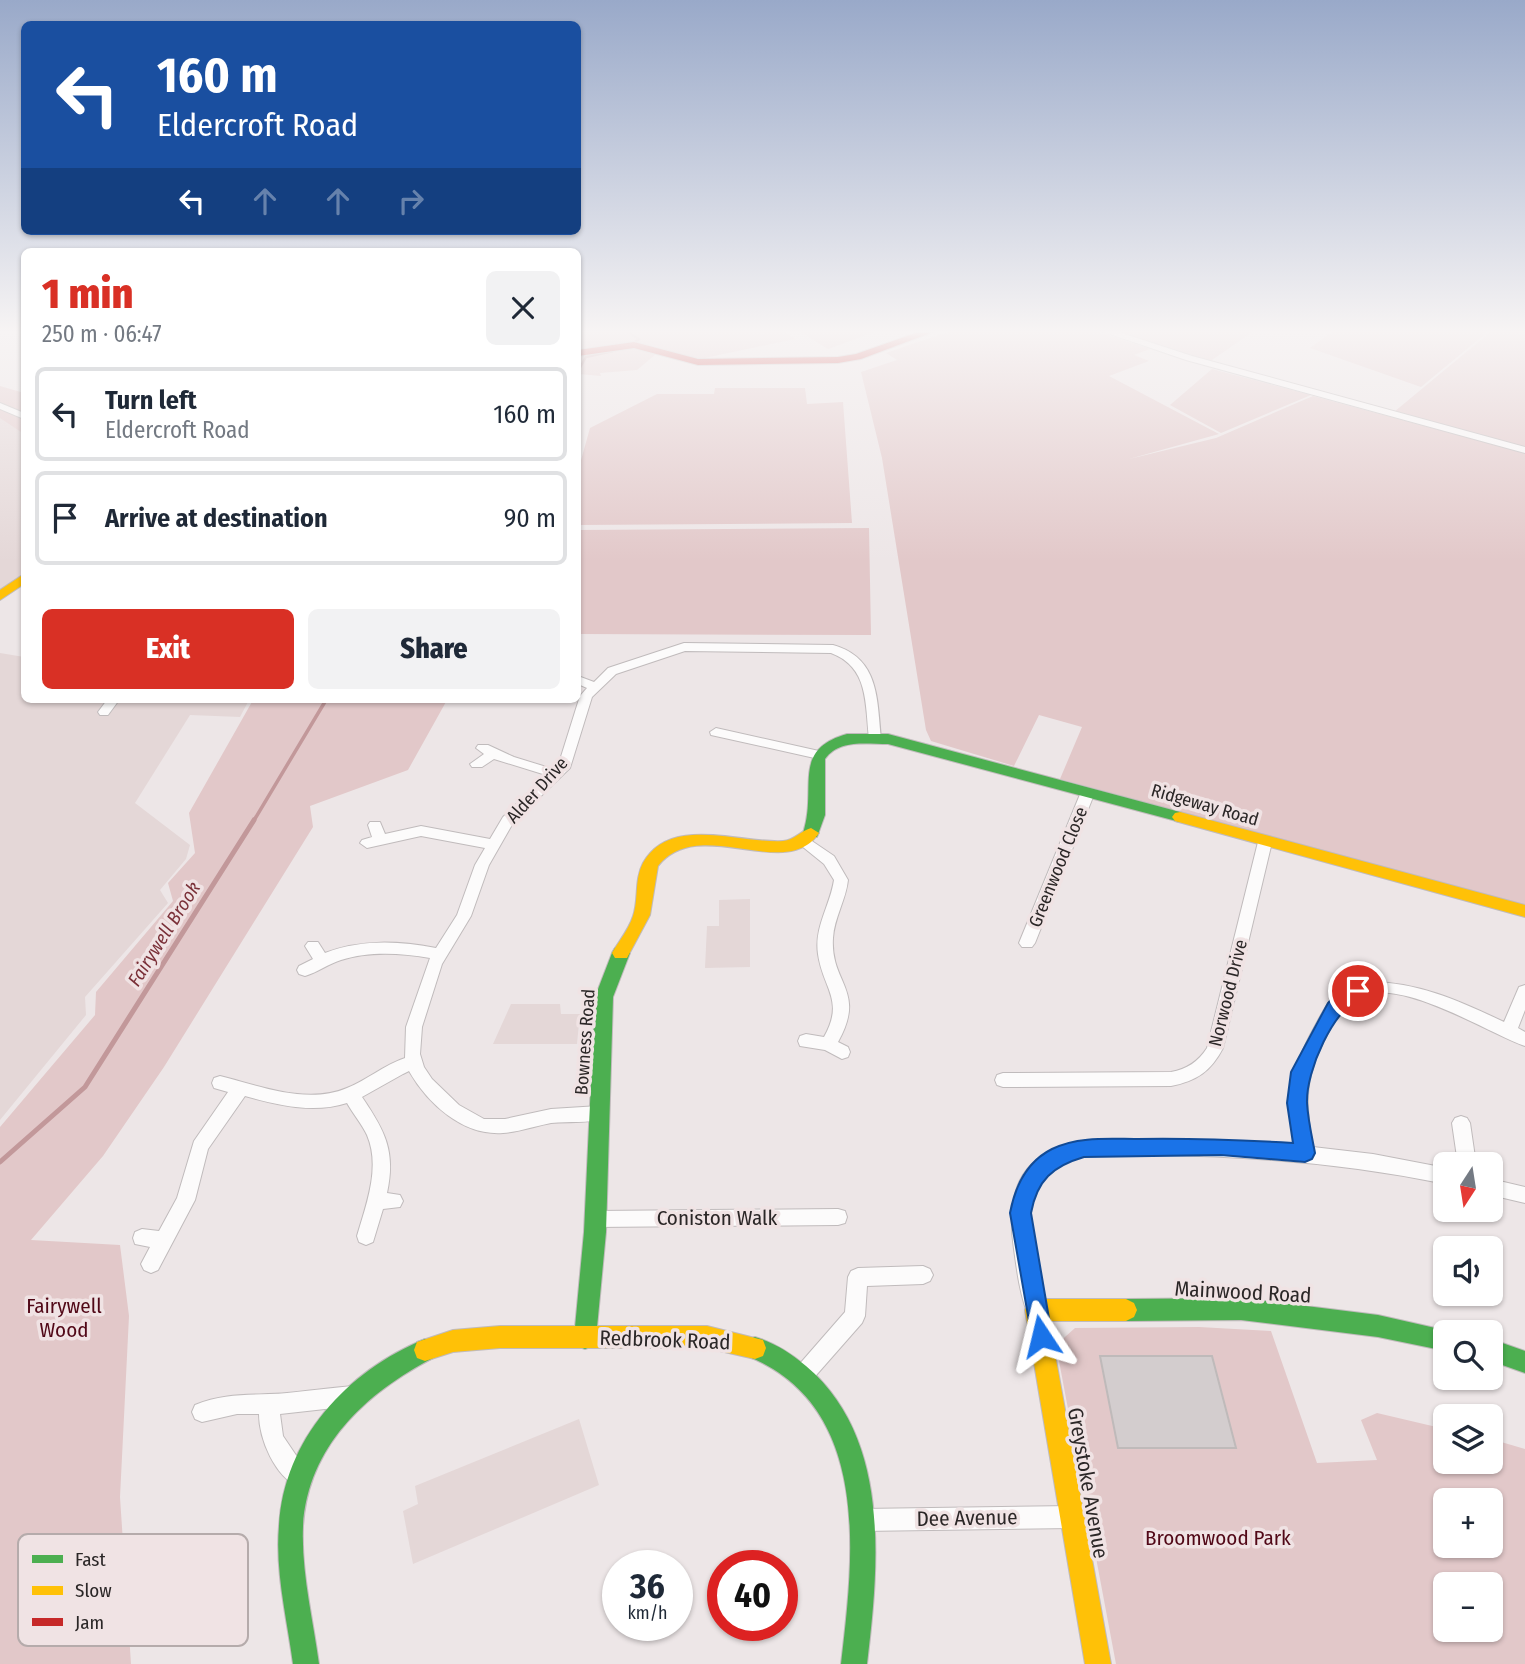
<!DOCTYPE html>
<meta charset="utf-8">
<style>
:root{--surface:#fff;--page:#f2f2f3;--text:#1f2937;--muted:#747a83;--line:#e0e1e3;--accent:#d93025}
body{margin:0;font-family:"Fira Sans Condensed",sans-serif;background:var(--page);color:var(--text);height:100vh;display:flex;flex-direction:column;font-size:26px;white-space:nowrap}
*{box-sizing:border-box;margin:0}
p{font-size:23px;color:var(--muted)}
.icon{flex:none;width:38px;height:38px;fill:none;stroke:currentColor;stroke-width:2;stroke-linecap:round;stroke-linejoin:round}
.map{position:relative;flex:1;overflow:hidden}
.panel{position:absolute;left:21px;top:248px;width:560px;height:455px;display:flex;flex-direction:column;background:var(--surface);border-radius:10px;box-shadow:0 2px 5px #0004}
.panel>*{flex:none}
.banner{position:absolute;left:21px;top:21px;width:560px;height:214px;border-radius:10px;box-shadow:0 2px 5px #0004;background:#1a4fa0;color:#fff;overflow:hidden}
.needle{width:46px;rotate:192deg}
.controls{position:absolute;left:1433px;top:1152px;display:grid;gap:14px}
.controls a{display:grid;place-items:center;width:70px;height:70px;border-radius:10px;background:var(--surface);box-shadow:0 2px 5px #0004;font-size:35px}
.speed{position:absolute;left:602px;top:1550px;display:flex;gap:14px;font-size:35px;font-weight:700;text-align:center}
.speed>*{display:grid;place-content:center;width:91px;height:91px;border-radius:50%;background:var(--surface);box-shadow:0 2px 5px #0004;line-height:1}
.speed small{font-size:18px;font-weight:400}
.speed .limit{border:10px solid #d22;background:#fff;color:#111}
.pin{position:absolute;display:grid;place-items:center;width:60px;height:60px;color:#fff;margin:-30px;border:4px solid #fff;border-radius:50%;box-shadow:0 2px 7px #0007}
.me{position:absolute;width:77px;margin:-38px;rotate:350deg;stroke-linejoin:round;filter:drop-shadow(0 0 5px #0008)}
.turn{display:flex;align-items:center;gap:24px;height:147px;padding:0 21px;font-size:32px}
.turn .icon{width:91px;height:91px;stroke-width:2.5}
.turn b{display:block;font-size:49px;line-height:60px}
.lanes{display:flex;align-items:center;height:66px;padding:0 21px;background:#0003;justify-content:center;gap:35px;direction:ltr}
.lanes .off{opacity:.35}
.round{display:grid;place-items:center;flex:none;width:74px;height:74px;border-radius:10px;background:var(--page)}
.headline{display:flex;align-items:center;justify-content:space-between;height:119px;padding:0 21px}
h1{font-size:42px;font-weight:800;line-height:52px;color:var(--accent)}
.button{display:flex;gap:14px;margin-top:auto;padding:14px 21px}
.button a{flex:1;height:80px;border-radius:10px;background:var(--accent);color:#fff;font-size:28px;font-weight:800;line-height:80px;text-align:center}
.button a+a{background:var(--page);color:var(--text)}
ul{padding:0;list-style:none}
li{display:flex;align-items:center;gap:21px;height:94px;margin:0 14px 10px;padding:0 7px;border:4px solid var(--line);border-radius:10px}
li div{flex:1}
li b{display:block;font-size:26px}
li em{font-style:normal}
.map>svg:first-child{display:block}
.built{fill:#e4d7d7}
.green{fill:#e2c8c9;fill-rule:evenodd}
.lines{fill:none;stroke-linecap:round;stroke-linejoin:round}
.stream-far2{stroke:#c2989a;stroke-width:2.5}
.stream-far1{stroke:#c2989a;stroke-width:3.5}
.stream{stroke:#c2989a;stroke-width:5}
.building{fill:#d3cdce;stroke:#bfbaba;stroke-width:2}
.street-casing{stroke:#c0bbbc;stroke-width:2}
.fast-casing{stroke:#c0bbbc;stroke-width:2}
.slow-casing{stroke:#c0bbbc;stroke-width:2}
.jam-casing{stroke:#c0bbbc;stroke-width:2}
.street{fill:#fcfbfb;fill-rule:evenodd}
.fast{fill:#4caf50;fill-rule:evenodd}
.slow{fill:#ffc107;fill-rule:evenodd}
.jam{fill:#c62828;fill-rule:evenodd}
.route{fill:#1a73e8;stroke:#114b97;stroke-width:2}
.labels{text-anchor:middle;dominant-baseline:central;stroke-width:7;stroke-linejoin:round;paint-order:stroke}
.street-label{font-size:18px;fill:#2b2727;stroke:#f0e3e4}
.water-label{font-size:19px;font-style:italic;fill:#7a3038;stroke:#f0e3e4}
.near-street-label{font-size:21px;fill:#2b2727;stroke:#f0e3e4}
.near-park-label{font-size:21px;fill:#510817;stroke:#f0e3e4}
.key{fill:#f0e3e4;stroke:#b5abab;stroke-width:2}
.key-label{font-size:19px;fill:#2b2727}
</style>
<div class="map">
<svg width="1525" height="1664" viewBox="0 0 1525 1664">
<rect width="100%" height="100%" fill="#ede6e7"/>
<path class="built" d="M0,406L24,416V578L0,596Z
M0,653L24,657V700H249L240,717L190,715L135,803L190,845L186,859L160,890L168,903L85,997L86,1015L0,1120Z
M750,899V967L705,968L707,926H719V900Z
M511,1004H560L561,1014H580L577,1044H493Z
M579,1419L599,1485L413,1564L403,1511L418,1504L415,1486Z"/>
<path class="green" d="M578,329H780L795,339L695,360L655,346L623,343L578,350Z
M796,329H877L880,330L828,349Z
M956,329H1089L1150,349L1134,355L1149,361L1109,376L1219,434L1129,459L1216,438L1313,396L1525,453V905L1060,779L1082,727L1039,715L1014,766L931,741L926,730L882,458L861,372L897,360L886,353Z
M1123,329H1257L1209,362L1117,333Z
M1336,329H1491L1421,387L1310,348Z
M1494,329H1525V448L1394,412Z
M617,348L640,349L656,354L637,370L600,373L601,376L579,374L578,356Z
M1212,369L1311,395L1221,433L1170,405Z
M0,386L24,393V434L0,418Z
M715,388H805L807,404L843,402L852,523L578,525V471L590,428L657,394H714Z
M869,528L871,635L578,634V530Z
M253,700H447L408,770L310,806L313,827L164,1067L103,1156L31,1240L120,1245L129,1316L120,1497L131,1664H0V1127L95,1015L96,992L173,901L168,883L195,853L189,813Z
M1199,1327L1271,1331L1317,1463L1377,1460L1361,1420L1377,1413L1445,1429L1446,1461H1491V1439L1525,1449V1664H1116L1056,1345L1075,1328ZM1446,1500H1491V1545H1446ZM1446,1584H1491V1629H1446Z"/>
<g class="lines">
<path class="stream-far2" d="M631,329V334L639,339L631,345
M578,371L586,357L613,351"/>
<path class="stream-far1" d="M253,822L326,700"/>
<path class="stream" d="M0,1162L85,1087L254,820"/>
</g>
<path class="building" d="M1100,1356H1212L1236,1448H1118Z"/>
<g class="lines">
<defs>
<path id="street" d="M1095,329H1109L1192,356L1525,447V453L1186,360Z
M0,403L24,413V419L0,409Z
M684,643L833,645C879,658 877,698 881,738L875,742L869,738C865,704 869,667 831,653L685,651L616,674L592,697L570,768L513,823L489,865L471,916L442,964L422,1027L420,1054L424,1067L432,1079L459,1105L484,1119H505L551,1109L599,1106L605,1108L608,1113L605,1118C588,1124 569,1121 551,1123C535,1126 519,1132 503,1133C463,1136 428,1104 409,1071L403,1074L362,1097C385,1131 396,1151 387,1193L400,1195L403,1201L400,1207L383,1209L373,1242L366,1245L359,1242L357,1236C366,1205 381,1167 367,1135C362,1124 353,1114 347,1103C313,1114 278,1105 245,1096L208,1149L195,1200L158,1270L151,1273L144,1270L141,1264L150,1247L135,1244L133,1238L135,1232L142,1229L159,1231L177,1198L194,1141L228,1092L214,1088L212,1083L214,1078L220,1076C260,1086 307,1105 347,1088C367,1080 384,1065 405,1058L406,1027L430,958C401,953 369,951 341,960C328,964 318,972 305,976L299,974L297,970L299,966L313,959L305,946L308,942H318L325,953C362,939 399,941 436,948L457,915L475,865L485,848L421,836L367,848L360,843L362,840L372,837L368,825L370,822H380L385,834L421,826L490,839L503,817L546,775L494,759L482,767H472L470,764L484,754L476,748L478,745H488L514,757L553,769L559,763L580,696L587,688L578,684V676L594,682L608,668Z
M107,700H119L108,715H100L98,712Z
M716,728L819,751L826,755L819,759L711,735L710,732Z
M1088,788L1095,792L1035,943L1032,947H1022L1019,943L1081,792Z
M803,835L834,856L848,880C846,900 834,918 833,938C830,984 867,990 838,1042L848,1047L850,1052L848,1057L842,1059L825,1050L800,1046L798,1041L800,1036L806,1034L824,1037C845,1000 823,989 818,954C814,927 830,906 834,880L824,864L798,843L796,840L798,837Z
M1265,837L1272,842L1223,1048C1211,1071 1197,1081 1171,1086L1003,1087L997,1085L995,1080L997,1075L1003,1073L1171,1072C1187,1069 1198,1062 1207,1048L1258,842Z
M1367,982C1416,981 1460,1001 1504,1022L1519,987L1525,985V1010L1518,1028L1525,1032V1046C1484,1032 1391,969 1349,1002C1339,1010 1334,1022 1328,1033C1305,1075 1304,1101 1313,1147L1373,1154L1446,1168V1184C1349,1164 1253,1156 1155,1155C1128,1154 1096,1150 1070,1158C1059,1162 1047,1171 1040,1180C1016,1217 1037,1272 1046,1310L1043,1317L1036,1319L1029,1317C1020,1296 1017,1271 1014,1249C997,1136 1079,1139 1161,1139C1206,1140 1250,1142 1295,1145C1286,1096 1291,1069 1315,1026C1321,1015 1327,1002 1336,994C1344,988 1357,985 1367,982Z
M1461,1116L1467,1118L1470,1123L1476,1164H1458L1452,1123L1455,1118Z
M1491,1179L1525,1187V1203L1491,1195Z
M838,1209L845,1211L847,1217L845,1223L838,1225L595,1227L588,1225L586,1219L588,1213L595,1211Z
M923,1266L930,1269L933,1275L930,1281L923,1284L867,1286L865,1316L862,1323L811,1381L804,1384L797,1381L794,1374L797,1367L845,1312L848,1277L851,1271L858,1268Z
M352,1386L359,1389L362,1396L359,1403L352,1406L280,1414L283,1436L310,1476L307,1484L299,1487C275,1477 259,1439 259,1414H237L202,1422L195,1419L192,1412L195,1405C226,1392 254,1396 287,1393C308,1391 330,1388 352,1386Z
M1073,1506L1081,1509L1084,1517L1081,1525L1073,1528L862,1531L854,1528L851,1520L854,1512L862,1509Z"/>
<path id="fast" d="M847,734H888L1180,812L1188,817L1180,822L888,744C866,744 839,739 825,759V815L817,837H805L803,833C818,788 790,750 847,734Z
M621,946L627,948L630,953L613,997L606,1232L596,1338L593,1346L585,1349L577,1346L574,1338L584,1232L595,997L612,953L615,948Z
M1241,1298L1378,1315L1453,1332H1446V1351L1378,1337L1241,1320L1126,1321L1118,1317L1115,1310L1118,1303L1126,1299Z
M755,1337C775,1343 790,1353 806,1366C891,1438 879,1564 867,1664H841C854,1555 872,1406 747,1356L744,1348L747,1340Z
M425,1339L433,1342L436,1350L433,1358C366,1393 308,1446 303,1526C301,1572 313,1619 319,1664H293C287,1619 275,1572 279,1526C284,1439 347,1371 425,1339Z
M1491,1339L1525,1351V1373L1491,1361Z"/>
<path id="slow" d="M24,574V584L0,600V590Z
M1180,812L1525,905V917L1175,821L1172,817L1175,813Z
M811,828L819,833C785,883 700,814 658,866L650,915L627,958H615L612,953C619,941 629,929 633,916C639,899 634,880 643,863C670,814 741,844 783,841C795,840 800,831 811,828Z
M1036,1299H1126L1134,1303L1137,1310L1134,1317L1126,1321H1049L1111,1664H1085L1025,1310L1028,1303Z
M500,1326H707L763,1340L766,1348L763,1356L755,1359L707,1348H500L453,1352L425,1361L417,1358L414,1350L417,1342L453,1330Z"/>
<path id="jam" d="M927,329H941L861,359L838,363L698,365L634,348L578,356V350L634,342L698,359L838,357L856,354Z"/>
</defs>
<use href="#street" class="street-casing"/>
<use href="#fast" class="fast-casing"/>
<use href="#slow" class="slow-casing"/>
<use href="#jam" class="jam-casing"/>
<use href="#street" class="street"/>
<use href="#fast" class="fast"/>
<use href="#slow" class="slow"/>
<use href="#jam" class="jam"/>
</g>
<linearGradient id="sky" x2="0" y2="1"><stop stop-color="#99a9c9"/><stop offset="0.59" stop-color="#f7f4f4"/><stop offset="1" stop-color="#f7f4f4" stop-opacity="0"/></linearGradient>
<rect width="1525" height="562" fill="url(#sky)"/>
<path class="route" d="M1358,984L1364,986L1367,991L1364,996C1333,1008 1306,1071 1307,1103C1308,1120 1312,1137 1315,1153L1312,1159L1305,1162L1221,1155L1084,1157C1053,1166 1037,1180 1031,1213L1052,1336L1049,1344L1041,1347L1033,1344L1010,1213C1015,1186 1026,1162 1052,1149C1078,1136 1110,1139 1137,1139C1190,1138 1241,1140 1293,1143L1287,1103L1291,1072L1328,1003L1340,990Z"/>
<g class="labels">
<g class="street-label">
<text transform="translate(537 790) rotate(-48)">Alder Drive</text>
<text transform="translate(1205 805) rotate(16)">Ridgeway Road</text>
<text transform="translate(1058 867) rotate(-68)">Greenwood Close</text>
<text transform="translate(1228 993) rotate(-76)">Norwood Drive</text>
<text transform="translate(585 1042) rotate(-86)">Bowness Road</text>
</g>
<g class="water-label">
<text transform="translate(164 934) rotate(-58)">Fairywell Brook</text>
</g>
<g class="near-street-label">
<text x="717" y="1218">Coniston Walk</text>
<text transform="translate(1243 1292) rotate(3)">Mainwood Road</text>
<text transform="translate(665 1340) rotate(2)">Redbrook Road</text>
<text transform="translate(1088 1483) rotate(80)">Greystoke Avenue</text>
<text transform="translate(967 1518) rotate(-1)">Dee Avenue</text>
</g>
<g class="near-park-label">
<text x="64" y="1306">Fairywell<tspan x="64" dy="24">Wood</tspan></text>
<text x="1218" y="1538">Broomwood Park</text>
</g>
</g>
<rect x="18" y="1534" width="230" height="112" rx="10" class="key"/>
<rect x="32" y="1555" width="31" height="8" fill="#4caf50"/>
<rect x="32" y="1586" width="31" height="9" fill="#ffc107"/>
<rect x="32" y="1618" width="31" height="8" fill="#c62828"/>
<g class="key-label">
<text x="75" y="1566">Fast</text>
<text x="75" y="1597">Slow</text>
<text x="75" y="1629">Jam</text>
</g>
</svg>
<div class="controls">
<a><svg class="needle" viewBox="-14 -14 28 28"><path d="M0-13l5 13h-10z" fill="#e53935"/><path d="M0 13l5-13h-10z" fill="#747a83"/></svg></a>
<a><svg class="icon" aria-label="sound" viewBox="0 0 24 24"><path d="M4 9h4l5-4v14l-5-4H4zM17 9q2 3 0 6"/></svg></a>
<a><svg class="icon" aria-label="search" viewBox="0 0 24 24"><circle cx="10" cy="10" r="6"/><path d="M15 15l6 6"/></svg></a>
<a><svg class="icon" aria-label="layers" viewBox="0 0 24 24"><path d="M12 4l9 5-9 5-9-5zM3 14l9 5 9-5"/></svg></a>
<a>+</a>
<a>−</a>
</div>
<div class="speed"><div>36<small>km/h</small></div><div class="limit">40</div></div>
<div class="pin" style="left:1358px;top:991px;background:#d93025"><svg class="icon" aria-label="arrive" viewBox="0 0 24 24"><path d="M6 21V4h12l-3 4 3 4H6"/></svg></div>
<svg class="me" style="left:1041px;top:1336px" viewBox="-20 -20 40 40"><path d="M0-17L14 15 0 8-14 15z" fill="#1a73e8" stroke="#fff" stroke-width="4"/></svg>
<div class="banner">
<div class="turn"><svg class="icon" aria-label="left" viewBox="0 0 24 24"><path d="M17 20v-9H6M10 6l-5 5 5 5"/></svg><div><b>160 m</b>Eldercroft Road</div></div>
<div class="lanes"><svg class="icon" aria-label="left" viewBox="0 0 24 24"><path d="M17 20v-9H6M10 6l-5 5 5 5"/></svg><svg class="icon off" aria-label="ahead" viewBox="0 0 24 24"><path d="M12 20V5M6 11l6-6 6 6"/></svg><svg class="icon off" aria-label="ahead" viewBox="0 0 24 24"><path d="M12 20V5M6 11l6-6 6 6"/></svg><svg class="icon off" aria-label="right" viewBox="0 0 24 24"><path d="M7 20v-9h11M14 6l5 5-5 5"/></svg></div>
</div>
<section class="panel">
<div class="headline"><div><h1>1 min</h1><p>250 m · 06:47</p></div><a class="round"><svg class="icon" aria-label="close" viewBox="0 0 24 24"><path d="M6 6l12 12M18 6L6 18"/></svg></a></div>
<ul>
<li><svg class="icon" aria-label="left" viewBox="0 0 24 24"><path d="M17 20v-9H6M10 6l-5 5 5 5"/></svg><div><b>Turn left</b><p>Eldercroft Road</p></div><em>160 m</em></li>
<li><svg class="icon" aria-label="arrive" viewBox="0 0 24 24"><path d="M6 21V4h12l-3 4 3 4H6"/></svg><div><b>Arrive at destination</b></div><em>90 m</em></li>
</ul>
<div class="button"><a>Exit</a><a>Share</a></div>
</section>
</div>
